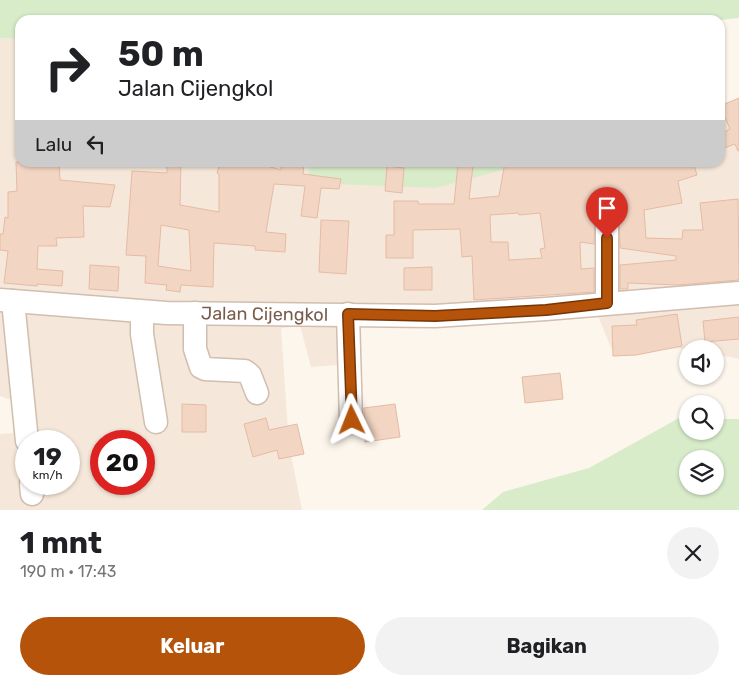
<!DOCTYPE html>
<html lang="id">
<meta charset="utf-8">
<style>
:root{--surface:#fff;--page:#f2f2f2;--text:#202124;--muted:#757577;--accent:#b45309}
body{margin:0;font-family:Rubik,sans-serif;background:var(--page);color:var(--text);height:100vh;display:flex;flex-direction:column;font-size:19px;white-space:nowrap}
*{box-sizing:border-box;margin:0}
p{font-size:16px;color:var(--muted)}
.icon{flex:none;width:28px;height:28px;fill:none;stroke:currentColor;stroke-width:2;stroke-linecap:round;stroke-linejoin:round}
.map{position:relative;height:510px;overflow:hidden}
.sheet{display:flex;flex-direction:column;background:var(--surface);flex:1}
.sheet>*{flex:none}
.hud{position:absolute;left:15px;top:15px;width:710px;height:152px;border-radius:15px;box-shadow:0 1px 4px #0004;background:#fff;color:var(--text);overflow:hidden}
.fabs{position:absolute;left:679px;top:340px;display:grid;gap:10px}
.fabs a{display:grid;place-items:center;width:45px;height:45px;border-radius:50%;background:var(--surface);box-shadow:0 1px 4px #0004;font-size:25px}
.speed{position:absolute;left:15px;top:430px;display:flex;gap:10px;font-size:25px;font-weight:700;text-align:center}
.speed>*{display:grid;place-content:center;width:65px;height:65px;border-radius:50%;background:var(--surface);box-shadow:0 1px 4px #0004;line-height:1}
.speed small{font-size:12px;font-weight:400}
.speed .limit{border:8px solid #d22;background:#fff;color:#111}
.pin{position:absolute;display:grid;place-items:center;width:42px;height:42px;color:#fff;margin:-51px -21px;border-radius:50% 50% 50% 0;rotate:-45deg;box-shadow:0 0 5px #0007}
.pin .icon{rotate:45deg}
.me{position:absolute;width:55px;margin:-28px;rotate:358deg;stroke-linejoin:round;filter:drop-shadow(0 0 4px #0008)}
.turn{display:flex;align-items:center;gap:18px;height:105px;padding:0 20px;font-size:22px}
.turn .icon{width:65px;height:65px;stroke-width:2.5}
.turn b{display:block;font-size:35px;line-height:42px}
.then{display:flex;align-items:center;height:48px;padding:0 20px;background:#0003;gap:10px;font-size:19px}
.round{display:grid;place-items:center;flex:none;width:52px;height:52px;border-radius:26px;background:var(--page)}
.head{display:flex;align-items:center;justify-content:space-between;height:85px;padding:0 20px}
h1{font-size:30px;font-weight:700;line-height:38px}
.cta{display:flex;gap:10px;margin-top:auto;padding:10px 20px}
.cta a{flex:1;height:58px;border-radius:30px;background:var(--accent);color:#fff;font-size:20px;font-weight:700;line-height:58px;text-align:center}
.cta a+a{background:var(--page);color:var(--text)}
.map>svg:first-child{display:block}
.residential{fill:#f5e8da;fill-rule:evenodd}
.green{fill:#d8ecc9;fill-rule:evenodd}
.building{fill:#f3d5c3;stroke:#e6bba3;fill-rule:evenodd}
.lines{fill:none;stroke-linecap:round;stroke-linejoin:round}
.minor-casing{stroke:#d1beb0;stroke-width:25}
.minor{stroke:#fff;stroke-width:22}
.route-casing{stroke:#753606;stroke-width:12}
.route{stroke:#b45309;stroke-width:9}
.labels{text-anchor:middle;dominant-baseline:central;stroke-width:5;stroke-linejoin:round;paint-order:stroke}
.street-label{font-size:18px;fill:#7a5c4d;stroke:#fffaf3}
</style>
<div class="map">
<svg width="739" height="510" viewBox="0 0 739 510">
<rect width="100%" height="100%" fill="#fdf6ec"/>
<path class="residential" d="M0,38L20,39V162L237,163L260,178L265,163H308L309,182L527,163L720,162V111L739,103V359L715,354V349L611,348L594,306L351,318L352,364L311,367L300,326L281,328L289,445L302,510H0V434L13,433L14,401L0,396ZM26,441H69V484H26ZM101,441H144V484H101Z"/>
<path class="green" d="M0,0H739V18L720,20H20V39L0,38Z
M308,163H527L436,188L309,183Z
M679,418L687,419L688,431H715V419H739V510H482L503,492L589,468ZM688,459H715V486H688Z"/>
<path class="building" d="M739,98V151H738L735,144L724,148L720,139V134L730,129L720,106Z
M16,162H59L60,180L115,185L110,207L83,206L84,237L56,238L57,246H38L37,269L63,271L62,286L37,284V286L4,283L8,251L0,250V234H3L5,217L8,218V192L17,191Z
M167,162H181L180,205L219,212V174L217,173L220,162H253L281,170V163L304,165L303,174L341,179L339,189L321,188L317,218L301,216L305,186L274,184L266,232L286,234L285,252L255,250V246L214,243L213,287L181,285L180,292L166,290L167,285L145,283L146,256L126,255L132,171L167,173ZM161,225L189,230L191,271L158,266Z
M505,162H559L560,166L588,164L587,162H693L697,175L678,181L682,203L644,210L646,238L682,239L683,230H703L700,203L738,199L739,280L677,285L628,283V289H620V265L676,260V256L620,248L619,216L607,209L601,210L595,216L594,244L580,242L581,269L594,268V292L474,300L472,256L462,257L460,229L413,230V258H386V235H394V201H418V204H454L458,164L473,166L469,199L499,196ZM518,213L519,215L540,213L545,248L540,249L542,258L509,260L508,242H491L490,215Z
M387,166L404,168L402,193L385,191Z
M321,220L349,221L346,274L319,272Z
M90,265L119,267L118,291L89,289Z
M432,267V290H404V268Z
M677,314L682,346L636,355L613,356L612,326L637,325L636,320Z
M739,317V339L705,342L703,321Z
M560,373L563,399L525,403L522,377Z
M182,404L206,405V432H182Z
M395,404L400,437L365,442L364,408Z
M266,418L269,430L297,424L304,454L279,459L277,450L253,457L244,424Z"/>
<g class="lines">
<defs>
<g id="minor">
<path d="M607,222V303"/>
<path id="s1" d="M0,300L166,313L435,316L546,309L739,293"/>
<path d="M13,301L27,441"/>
<path d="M142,312V334L156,422"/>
<path d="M195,313V349L201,367L205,369L245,371L250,375L257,393"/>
<path d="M348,314L351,420"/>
<path d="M31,484L32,494"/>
</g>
</defs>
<use href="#minor" class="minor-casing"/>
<use href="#minor" class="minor"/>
</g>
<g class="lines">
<defs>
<path id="route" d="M352,420L348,314L435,316L546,310L607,303V238"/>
</defs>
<use href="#route" class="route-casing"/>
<use href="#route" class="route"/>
</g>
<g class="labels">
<g class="street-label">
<text stroke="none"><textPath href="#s1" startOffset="265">Jalan Cijengkol</textPath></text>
</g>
</g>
</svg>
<div class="fabs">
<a><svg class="icon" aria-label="sound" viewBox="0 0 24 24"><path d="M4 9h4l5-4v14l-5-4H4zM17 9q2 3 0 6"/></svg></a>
<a><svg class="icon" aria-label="search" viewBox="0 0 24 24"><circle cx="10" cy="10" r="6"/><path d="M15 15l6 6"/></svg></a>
<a><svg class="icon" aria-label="layers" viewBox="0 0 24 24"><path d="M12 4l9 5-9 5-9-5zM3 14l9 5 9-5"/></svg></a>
</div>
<div class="speed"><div>19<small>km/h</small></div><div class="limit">20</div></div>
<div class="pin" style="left:607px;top:238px;background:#d93025"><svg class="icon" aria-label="arrive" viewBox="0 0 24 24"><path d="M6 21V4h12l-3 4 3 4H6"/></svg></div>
<svg class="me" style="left:352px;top:420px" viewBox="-20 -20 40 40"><path d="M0-17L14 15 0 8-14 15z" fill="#b45309" stroke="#fff" stroke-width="4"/></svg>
<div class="hud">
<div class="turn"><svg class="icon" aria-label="right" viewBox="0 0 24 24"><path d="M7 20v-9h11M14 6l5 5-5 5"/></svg><div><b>50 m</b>Jalan Cijengkol</div></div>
<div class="then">Lalu<svg class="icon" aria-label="left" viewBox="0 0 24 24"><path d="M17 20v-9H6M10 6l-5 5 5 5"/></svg></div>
</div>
</div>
<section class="sheet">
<div class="head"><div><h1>1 mnt</h1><p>190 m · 17:43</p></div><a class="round"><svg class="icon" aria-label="close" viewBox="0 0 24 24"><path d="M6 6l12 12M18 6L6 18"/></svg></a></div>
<div class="cta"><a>Keluar</a><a>Bagikan</a></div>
</section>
